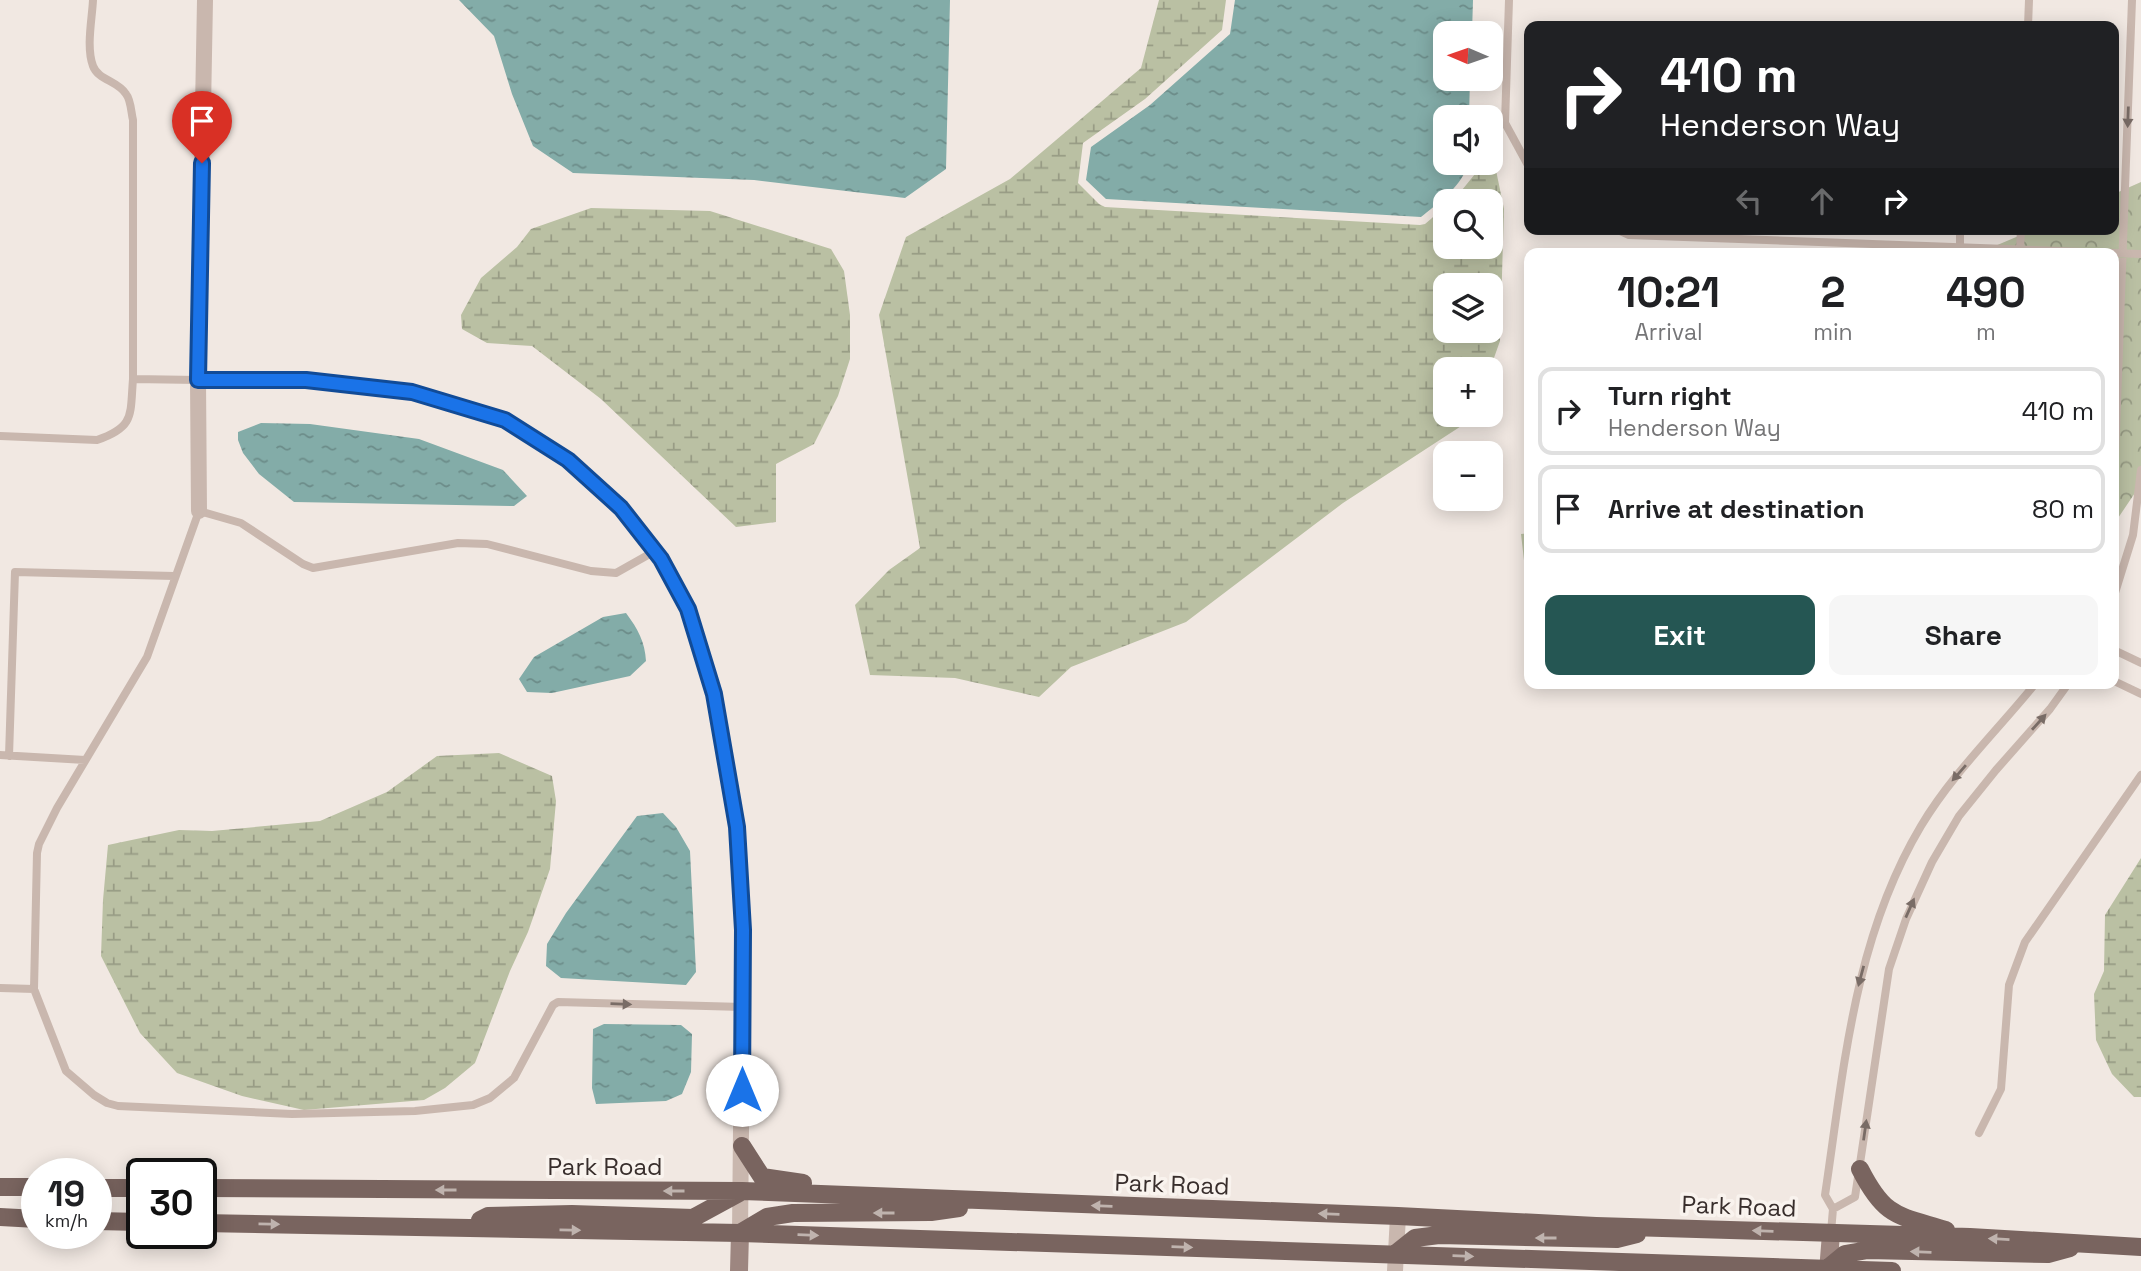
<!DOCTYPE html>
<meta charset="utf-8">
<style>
:root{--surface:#fff;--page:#f6f6f6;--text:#202124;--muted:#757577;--line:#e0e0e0;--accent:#255653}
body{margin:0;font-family:"Space Grotesk",sans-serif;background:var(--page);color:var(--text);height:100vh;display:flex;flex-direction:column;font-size:26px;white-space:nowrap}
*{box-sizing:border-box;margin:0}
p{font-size:23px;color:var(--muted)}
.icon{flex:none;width:38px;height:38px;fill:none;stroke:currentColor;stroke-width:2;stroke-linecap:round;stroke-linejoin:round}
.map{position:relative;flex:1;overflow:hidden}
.details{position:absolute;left:1524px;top:248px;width:595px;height:441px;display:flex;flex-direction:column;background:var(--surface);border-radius:14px;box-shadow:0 4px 18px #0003}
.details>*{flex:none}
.top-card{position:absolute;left:1524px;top:21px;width:595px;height:214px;border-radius:14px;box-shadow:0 4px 18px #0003;background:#202124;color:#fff;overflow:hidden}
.needle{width:46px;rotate:272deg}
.controls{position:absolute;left:1433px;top:21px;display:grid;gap:14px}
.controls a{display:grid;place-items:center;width:70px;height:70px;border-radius:14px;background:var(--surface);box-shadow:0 4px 18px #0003;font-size:35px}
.speed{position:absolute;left:21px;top:1158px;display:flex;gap:14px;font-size:35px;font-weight:700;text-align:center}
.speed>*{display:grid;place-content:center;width:91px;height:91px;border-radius:50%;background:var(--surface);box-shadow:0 4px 18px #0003;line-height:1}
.speed small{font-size:18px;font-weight:400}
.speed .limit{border:4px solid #111;border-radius:10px;background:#fff;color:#111}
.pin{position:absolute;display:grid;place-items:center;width:60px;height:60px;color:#fff;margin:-72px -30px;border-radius:50% 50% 50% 0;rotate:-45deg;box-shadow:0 0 7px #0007}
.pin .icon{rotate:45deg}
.me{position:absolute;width:77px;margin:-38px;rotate:0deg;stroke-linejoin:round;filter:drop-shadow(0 0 5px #0008)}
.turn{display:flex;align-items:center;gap:24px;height:147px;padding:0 21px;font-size:32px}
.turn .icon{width:91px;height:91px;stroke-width:2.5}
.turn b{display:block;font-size:49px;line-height:60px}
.lanes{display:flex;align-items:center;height:66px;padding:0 21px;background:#0003;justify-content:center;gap:35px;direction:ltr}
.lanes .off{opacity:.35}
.eta{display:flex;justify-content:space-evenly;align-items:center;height:119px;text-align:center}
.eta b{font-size:42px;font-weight:700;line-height:49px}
.cta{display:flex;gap:14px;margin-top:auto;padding:14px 21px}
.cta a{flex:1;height:80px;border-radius:14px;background:var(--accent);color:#fff;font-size:28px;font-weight:700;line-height:80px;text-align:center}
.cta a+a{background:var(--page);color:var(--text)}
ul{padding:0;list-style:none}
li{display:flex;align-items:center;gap:21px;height:88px;margin:0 14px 10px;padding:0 7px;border:4px solid var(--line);border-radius:14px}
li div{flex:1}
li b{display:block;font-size:26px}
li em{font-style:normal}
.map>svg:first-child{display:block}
.forest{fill:url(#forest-crowns)}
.wetland{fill:url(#wetland-marsh);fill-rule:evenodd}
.water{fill:url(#water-ripples)}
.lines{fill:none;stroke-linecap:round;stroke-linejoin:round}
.lane{stroke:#c9b7ae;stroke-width:8}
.street{stroke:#c9b7ae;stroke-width:16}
.secondary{stroke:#9d8680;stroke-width:18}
.primary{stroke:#79645f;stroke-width:18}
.oneway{fill:#796c66}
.oneway2{fill:#bfb3ae}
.route-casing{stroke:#114b97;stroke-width:18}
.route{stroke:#1a73e8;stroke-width:12}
.labels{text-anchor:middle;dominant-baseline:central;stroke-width:7;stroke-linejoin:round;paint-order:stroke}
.street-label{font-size:24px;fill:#382e2c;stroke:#f9f3ee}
</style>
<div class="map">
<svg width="2141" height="1271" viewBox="0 0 2141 1271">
<defs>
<pattern id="forest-crowns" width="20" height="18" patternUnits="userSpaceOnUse" patternTransform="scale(1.75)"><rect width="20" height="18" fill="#bac0a3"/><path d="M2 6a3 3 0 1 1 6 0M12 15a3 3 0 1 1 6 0" fill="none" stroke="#989c85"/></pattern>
<pattern id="wetland-marsh" width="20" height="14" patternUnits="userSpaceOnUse" patternTransform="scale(1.75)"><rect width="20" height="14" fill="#bac0a3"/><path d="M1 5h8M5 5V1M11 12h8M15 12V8" fill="none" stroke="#989c85"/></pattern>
<pattern id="water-ripples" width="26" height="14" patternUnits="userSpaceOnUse" patternTransform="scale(1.75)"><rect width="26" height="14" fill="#83aca8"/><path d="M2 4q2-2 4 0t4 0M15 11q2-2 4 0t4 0" fill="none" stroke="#6c8c89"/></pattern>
</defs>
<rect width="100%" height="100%" fill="#f1e8e2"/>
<path class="forest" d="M2141,182V484L2114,524V254H1976L2035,229H2114V194Z"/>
<path class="wetland" d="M1159,0H1226L1222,30L1145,99L1083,143L1078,183L1099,204L1105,207L1420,225L1425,224L1445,207L1446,247H1491V201H1453L1475,174L1476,163H1491V146L1504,209L1500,341L1490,369H1446V415H1474L1472,419L1343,503L1186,622L1071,667L1039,697L955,678L870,675L855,605L889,570L920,548L879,315L906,237L1010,179L1141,68ZM1446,285H1491V331H1446Z
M591,208L710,211L831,249L844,271L850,315V359L838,396L814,444L776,464V522L736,527L601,399L532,346L487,343L462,329L461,315L481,278L517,247L531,229Z
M1529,533H1530L1529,596H1528L1521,534Z
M499,753L552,776L556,801L550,869L528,932L510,971L475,1063L445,1088L424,1100L304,1110L242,1096L177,1073L140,1033L101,956L103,900L108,845L179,830L212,831L320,821L387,792L437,756Z
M2141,858V1097H2134L2112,1074L2096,1040L2094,994L2104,971L2105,915Z"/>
<path class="water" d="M459,0H950L946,169L905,198L754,180L573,173L533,146L512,94L494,36Z
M1235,0H1473L1472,33H1446V79H1470L1469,117H1446V163H1467C1466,183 1436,205 1421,217L1106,199L1086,180L1091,147L1150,105L1230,34Z
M261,423L310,424L419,439L503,470L527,496L514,506L294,502L259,474L243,453L238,440V432Z
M626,613C638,629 645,642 646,661L630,676L552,693L527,692L519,679L534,657L603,617Z
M663,813L676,827L690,851L696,972L686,985L561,978L546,966L547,944L566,913L637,816Z
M604,1024L681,1025L692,1034L691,1072L682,1094L666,1101L596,1104L592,1088L593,1029Z"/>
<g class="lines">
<path class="lane" d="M93,0C92,20 86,47 93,66C98,80 118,81 126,94C131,100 131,112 133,120V379L198,380
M1509,0L1505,123L1530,169
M2028,26L2029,0
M1616,229L1629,235L2141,254
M1960,247V229
M2020,249L2021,229
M0,436L97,440C135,427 130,415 133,379
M2114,484L2132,0
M655,551L616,573L591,571L487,544L458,543L313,568L303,564L241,523L199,511L147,657L57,808L39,844L37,853L34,989L66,1071L94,1095L107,1103L118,1106L292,1114L415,1111L473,1105L490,1098L514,1078L553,1005L558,1002L743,1007
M2114,596L2133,535L2141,470
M2114,650L2141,663
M2114,681L2141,694
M0,755L85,760
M9,756L15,572L174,576
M0,988L34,989
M1979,1133L2001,1089L2009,985L2025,942L2141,775
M1833,1209L1855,1197L1889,969L1906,919L1932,862L1959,816L1996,770L2050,709L2068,684
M1831,1232L1833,1209L1825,1195C1844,1068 1854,938 1921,826C1952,774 1997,731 2035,684"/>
<path class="street" d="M198,380H306L412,392L505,420L568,460L621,508L661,559L688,609L714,694L737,827L743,930L740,1233
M199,511L198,380L205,0
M1395,1271L1398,1216"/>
<path class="secondary" d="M739,1271L740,1233
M1828,1271L1831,1234"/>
<path class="primary" d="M742,1146L762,1177L803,1183
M1860,1169C1885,1218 1897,1215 1946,1230
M0,1187H37
M96,1188H142
M201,1188L742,1191L1398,1216L1596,1226L1970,1237L2141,1247
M0,1217L37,1219
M480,1220L488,1216L572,1214L693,1218L739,1193
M96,1221L142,1222
M201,1223L740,1233L1892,1271
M740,1233L767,1217L793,1213L931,1212L959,1208
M1395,1254L1415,1238L1439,1235L1617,1239L1637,1234
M1828,1268L1845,1254L1868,1250L2048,1254L2070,1248"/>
</g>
<defs><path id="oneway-solid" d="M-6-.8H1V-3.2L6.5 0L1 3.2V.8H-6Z" transform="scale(1.75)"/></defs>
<g class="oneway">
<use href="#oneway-solid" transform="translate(2128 117) rotate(92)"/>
<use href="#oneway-solid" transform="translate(2039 722) rotate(-48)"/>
<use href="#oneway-solid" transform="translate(1959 773) rotate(131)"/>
<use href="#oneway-solid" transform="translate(1910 908) rotate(-66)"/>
<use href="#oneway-solid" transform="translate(1861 976) rotate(105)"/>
<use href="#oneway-solid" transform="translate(621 1004) rotate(2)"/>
<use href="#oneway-solid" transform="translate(1865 1130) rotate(-82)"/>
</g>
<g class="oneway2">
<use href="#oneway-solid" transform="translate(446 1190) rotate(-180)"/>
<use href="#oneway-solid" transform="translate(674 1191) rotate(-180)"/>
<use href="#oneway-solid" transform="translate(1102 1206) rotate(-178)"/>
<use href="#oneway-solid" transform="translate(884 1213) rotate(180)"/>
<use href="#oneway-solid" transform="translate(1329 1214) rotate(-178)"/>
<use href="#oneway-solid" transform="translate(269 1224) rotate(1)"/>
<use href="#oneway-solid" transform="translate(570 1230) rotate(1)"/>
<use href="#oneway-solid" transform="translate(1763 1231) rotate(-178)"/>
<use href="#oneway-solid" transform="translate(808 1235) rotate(2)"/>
<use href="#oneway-solid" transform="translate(1546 1238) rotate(-180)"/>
<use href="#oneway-solid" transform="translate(1999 1239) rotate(-177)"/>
<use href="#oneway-solid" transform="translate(1182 1247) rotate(2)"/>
<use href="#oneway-solid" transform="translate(1921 1252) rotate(-178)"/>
<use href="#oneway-solid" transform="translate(1463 1256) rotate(2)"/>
</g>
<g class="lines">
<defs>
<path id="route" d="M202,163L198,380H306L412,392L505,420L568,460L621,508L661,559L688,609L714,694L737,827L743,930L742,1090"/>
</defs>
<use href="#route" class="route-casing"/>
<use href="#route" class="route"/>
</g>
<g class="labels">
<g class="street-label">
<text x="605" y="1166">Park Road</text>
<text transform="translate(1172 1184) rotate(2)">Park Road</text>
<text transform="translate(1739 1206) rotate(2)">Park Road</text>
</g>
</g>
</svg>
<div class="controls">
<a><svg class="needle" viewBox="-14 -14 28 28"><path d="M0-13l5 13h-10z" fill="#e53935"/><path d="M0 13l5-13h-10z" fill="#757577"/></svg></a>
<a><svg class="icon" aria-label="sound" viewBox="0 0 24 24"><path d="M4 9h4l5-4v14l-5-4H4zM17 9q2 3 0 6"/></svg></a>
<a><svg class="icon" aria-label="search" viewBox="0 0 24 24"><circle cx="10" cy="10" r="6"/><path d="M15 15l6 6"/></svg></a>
<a><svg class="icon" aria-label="layers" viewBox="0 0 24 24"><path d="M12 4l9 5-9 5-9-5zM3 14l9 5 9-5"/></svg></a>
<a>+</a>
<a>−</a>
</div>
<div class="speed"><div>19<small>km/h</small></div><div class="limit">30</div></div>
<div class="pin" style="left:202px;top:163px;background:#d93025"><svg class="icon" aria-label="arrive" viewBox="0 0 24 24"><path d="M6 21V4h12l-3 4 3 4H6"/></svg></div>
<svg class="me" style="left:742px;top:1090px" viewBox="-20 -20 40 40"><circle r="19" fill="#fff"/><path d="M0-13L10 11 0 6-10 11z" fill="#1a73e8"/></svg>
<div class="top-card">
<div class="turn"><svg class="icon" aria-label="right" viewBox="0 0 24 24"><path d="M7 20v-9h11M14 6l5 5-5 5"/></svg><div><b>410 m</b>Henderson Way</div></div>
<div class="lanes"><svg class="icon off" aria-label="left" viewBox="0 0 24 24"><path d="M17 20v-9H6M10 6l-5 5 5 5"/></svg><svg class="icon off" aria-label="ahead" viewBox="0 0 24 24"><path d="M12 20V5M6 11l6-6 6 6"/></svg><svg class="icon" aria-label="right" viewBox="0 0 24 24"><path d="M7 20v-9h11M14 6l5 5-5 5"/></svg></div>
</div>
<section class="details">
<div class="eta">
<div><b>10:21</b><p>Arrival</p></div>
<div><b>2</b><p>min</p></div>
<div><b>490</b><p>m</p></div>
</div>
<ul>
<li><svg class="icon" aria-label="right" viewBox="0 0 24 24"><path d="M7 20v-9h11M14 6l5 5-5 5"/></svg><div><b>Turn right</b><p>Henderson Way</p></div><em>410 m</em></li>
<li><svg class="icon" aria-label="arrive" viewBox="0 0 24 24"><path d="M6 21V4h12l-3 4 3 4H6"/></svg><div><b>Arrive at destination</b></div><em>80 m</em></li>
</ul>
<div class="cta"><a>Exit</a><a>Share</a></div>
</section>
</div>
